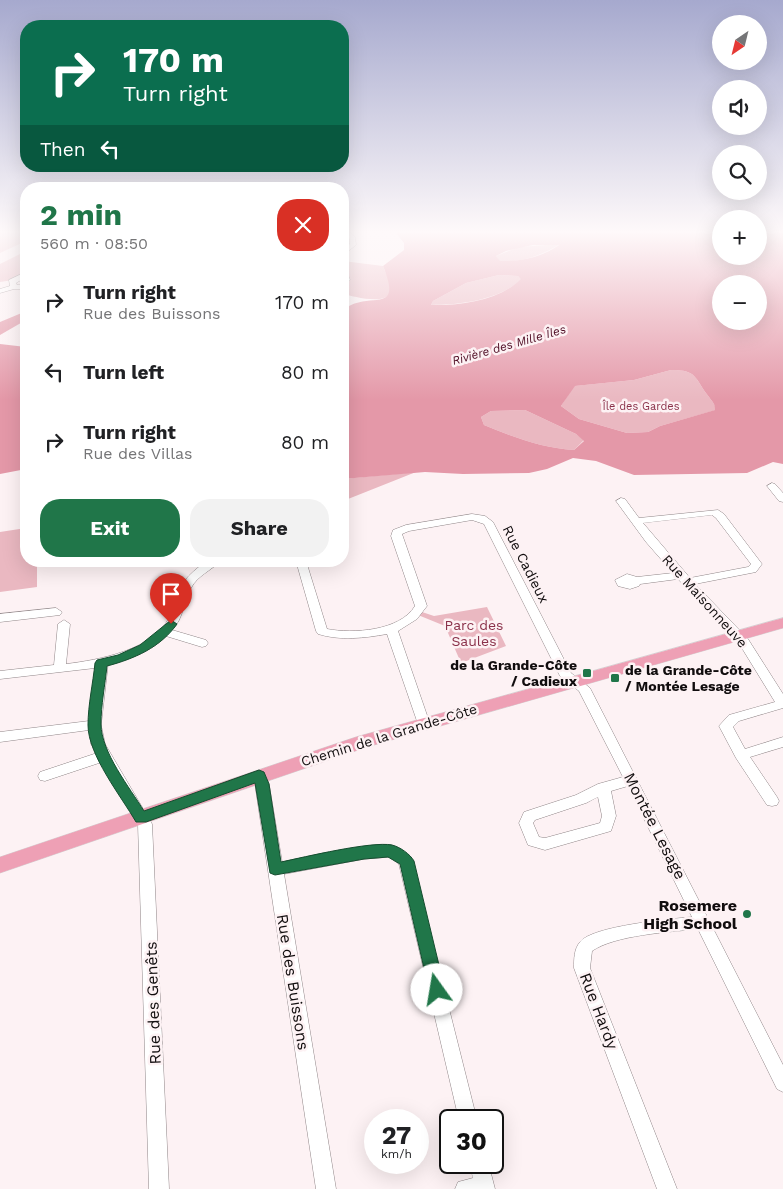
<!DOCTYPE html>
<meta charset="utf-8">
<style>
:root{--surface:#fff;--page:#f2f2f2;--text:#202124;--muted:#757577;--accent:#207649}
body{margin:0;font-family:"Work Sans",sans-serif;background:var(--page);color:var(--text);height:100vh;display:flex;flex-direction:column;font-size:19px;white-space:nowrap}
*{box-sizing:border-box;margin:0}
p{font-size:16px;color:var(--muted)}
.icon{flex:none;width:28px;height:28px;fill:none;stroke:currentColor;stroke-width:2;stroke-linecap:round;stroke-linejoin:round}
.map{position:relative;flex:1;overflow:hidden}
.sheet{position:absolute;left:20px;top:182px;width:329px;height:385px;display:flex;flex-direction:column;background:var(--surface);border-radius:20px;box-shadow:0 5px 20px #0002}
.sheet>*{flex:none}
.banner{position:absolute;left:20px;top:20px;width:329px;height:152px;border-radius:20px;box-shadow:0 5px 20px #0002;background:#0b6e4f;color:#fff;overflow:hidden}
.needle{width:32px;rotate:215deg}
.tools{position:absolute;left:712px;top:15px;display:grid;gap:10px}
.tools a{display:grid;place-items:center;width:55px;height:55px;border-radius:50%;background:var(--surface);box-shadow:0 5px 20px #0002;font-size:25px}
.speed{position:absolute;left:364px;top:1109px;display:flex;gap:10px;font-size:25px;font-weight:700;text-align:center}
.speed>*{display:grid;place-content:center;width:65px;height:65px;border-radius:50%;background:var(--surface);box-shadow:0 5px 20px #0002;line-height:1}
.speed small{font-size:12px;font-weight:400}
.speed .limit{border:2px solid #111;border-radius:8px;background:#fff;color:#111}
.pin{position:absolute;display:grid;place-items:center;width:42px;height:42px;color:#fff;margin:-51px -21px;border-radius:50% 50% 50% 0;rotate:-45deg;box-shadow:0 0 5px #0007}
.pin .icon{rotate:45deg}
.me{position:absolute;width:55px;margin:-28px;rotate:347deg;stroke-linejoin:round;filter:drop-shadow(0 0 4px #0008)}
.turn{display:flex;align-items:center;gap:18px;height:105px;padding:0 20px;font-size:22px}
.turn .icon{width:65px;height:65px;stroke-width:2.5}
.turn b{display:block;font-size:35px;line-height:42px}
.then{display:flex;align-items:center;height:48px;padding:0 20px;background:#0003;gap:10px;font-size:19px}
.round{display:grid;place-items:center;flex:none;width:52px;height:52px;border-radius:20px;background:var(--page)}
.head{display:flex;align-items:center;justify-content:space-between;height:85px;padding:0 20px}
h1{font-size:30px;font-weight:700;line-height:38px;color:var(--accent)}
.primary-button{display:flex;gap:10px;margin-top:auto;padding:10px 20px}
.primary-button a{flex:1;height:58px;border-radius:20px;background:var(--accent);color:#fff;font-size:20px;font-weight:700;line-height:58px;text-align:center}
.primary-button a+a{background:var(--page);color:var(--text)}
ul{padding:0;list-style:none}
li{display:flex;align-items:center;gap:15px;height:70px;padding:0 20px}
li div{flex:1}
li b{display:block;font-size:19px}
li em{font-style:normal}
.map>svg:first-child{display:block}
.green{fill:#eab8c1}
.water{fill:#e498a8;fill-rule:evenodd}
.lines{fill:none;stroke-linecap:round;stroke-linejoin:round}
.minor-casing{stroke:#908688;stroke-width:1}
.major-casing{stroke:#d4d3d4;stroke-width:1}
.minor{fill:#fff;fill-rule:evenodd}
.major{fill:#eea0b5;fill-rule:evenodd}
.route{fill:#207649;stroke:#154d2f}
.poi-dot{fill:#207649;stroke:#fdf2f4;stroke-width:2}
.labels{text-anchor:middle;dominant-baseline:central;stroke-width:5;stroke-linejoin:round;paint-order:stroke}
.far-park-label{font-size:11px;fill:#8a314a;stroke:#fdf2f4}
.far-water-label{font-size:12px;font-style:italic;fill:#4d0a22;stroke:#fdf2f4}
.street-label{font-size:14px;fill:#110d0e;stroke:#fdf2f4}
.park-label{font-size:14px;fill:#8a314a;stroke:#fdf2f4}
.poi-label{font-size:14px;font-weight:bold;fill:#110d0e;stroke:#fdf2f4;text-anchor:end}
.near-street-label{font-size:16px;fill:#110d0e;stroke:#fdf2f4}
.near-poi-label{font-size:16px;font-weight:bold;fill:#110d0e;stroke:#fdf2f4;text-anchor:end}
</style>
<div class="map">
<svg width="783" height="1189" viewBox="0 0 783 1189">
<rect width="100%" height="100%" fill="#fdf2f4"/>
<path class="green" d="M0,233H26V241L0,253Z
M560,244C542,256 520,262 500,262L496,256L519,247Z
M26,251V278L0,282V264Z
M343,261L383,266C385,272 389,279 391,285C395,309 353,296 343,294Z
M499,275L518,276L522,279C499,300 461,305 431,305L433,301L466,283Z
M671,370C698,370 694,378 709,397C713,403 715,403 716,410L660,426L648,432L627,433L579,419L561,406L574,386L634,380Z
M525,410L576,434L584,440L574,450C542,448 513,437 484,425L481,417L491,411Z
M416,472L343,501V479Z
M26,528V561H37V587L0,592V532Z
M487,607L506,646L461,663L445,626L418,615L422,612L434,616Z"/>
<path class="water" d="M396,233H721V256H759V233H783V464L773,462L747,473L634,475L596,461L573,458L547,469L529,473L463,474L425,472L343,479V310C368,289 404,317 383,266L404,250V243ZM533,245H559C543,257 519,262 500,261L496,256L506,251ZM499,275L518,276L521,279C500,300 460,306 431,305L433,301L466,283ZM721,284H759V321H721ZM671,370C698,370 694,378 709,397C713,403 715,403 715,410L660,426L648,432L627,433L579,419L561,406L575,386L634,380ZM525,410L576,434L584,441L574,450C542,448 513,437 484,425L481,417L491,411Z
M24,312L26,313V320L0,335V322Z
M0,344L26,347V469L0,474Z"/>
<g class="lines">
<defs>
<path id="minor" d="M342,233H350L355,237L356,245L342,256V250L350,244V239Z
M342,265L345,267L350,280L342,285Z
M26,272V277L16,283L17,285H26V289H14L0,293V289L10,286L9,280Z
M772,483L775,484L783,493V502L779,501L767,486Z
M621,498L625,499L639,518L718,510L724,514L762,564L756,572L695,584L748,639L783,694V708L739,721L733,727L745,749L783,737V747L750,757L777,797L779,801L777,805L772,806L767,805L736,758L719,726L729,715L775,702L740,645L678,579L640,584L639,586L630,589L618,586L615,580L627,574L637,577L673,573L646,542L616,501ZM712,515L716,518L751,564L748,567L690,578L643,523Z
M472,514L485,516L493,522L571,673L590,688L783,1065V1092L777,1089L698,929C669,932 615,935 592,951L590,968L677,1189H657L574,968C574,959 574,949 580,942C592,926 670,919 692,917L628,786L611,791L616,816L611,831L545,850L528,845L519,823L524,812L576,795L598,784L623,777L579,691L560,676L484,524L472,520L409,531L402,534L427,606L417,619L398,631L430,724L429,727H419L418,724L387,634C365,638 340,641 318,634L316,631L296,561H306L327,629C353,634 400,631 415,606L391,536L393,530L406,525ZM598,797L602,816L600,823L545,838L539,837L533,823L535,820L586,803Z
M207,561H220C211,571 198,575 191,588C183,602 184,618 172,630L206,640L208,643L206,646L202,647L166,636C151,652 128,660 108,664L101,725L105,744L152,824L169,1189H149L138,824L102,762L45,781L40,780L38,776L40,772L97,753L91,744L89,730L0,742V732L89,721L95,668L0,679V671L54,665L58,624L64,620L70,624L66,664C99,660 153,650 169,618C173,611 174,603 177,595C182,580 194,570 207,561Z
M56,608L62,612L60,615L0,622V614Z
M259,771L264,772L269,784L282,862L364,847L391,845L411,857L477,1120H459L399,864L389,857L364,859L284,874L336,1189H316L255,784L252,776L254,772Z
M469,1162H488L495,1189H455L458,1182L473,1178Z"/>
<path id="major" d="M783,618V628L367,747L0,873V857L356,737Z"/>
</defs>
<use href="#minor" class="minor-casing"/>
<use href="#major" class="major-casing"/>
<use href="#minor" class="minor"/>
<use href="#major" class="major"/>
</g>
<linearGradient id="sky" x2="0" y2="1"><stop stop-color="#a6a9ce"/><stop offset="0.58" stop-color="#fef9fa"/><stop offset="1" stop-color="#fef9fa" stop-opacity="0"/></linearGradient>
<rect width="783" height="400" fill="url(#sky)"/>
<path class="route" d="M171,620L177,624C161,647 134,659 107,666C105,685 101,705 101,724C101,752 130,788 144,811L259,770L264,772L269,784L281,862C305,857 371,841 392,845C400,847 410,854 414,861L445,990L443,996L437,998L431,996L429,990L400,864L388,857L364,859L275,875L270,873L255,783L146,822H136C121,796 88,755 88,725C88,705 93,683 95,663L97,660L118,655L140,645Z"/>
<g class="poi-dot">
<rect x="582" y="668" width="10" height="10" rx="2.5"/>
<rect x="610" y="673" width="10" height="10" rx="2.5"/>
<circle cx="747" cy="914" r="5"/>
</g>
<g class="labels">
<g class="far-park-label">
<text x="641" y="406">Île des Gardes</text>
</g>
<g class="far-water-label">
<text transform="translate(509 345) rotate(-16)">Rivière des Mille Îles</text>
</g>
<g class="street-label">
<text transform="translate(526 564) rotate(63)">Rue Cadieux</text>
<text transform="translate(705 601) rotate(48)">Rue Maisonneuve</text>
<text transform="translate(389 735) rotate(-17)">Chemin de la Grande-Côte</text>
</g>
<g class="park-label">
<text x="474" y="625">Parc des<tspan x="474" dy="16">Saules</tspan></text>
</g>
<g class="poi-label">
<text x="577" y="665">de la Grande-Côte<tspan x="577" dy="16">/ Cadieux</tspan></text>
<text x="625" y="670" text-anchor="start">de la Grande-Côte<tspan x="625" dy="16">/ Montée Lesage</tspan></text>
</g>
<g class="near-street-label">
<text transform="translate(655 826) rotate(63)">Montée Lesage</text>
<text transform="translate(293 982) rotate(81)">Rue des Buissons</text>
<text transform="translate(153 1003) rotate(-92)">Rue des Genêts</text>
<text transform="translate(599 1011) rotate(69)">Rue Hardy</text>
</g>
<g class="near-poi-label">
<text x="737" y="905">Rosemere<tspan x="737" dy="18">High School</tspan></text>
</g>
</g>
</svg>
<div class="tools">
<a><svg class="needle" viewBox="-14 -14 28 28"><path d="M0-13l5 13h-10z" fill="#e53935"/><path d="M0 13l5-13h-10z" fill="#757577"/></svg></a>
<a><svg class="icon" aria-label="sound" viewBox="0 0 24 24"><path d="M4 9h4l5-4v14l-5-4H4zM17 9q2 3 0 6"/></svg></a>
<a><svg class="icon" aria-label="search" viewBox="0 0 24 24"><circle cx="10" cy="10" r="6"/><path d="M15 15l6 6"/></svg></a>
<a>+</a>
<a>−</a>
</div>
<div class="speed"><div>27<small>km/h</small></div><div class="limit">30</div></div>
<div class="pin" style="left:171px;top:624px;background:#d93025"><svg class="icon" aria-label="arrive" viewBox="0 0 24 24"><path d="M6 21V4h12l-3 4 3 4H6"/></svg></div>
<svg class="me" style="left:437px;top:990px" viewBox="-20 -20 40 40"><circle r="19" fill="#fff"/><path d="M0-13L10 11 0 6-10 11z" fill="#207649"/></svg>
<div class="banner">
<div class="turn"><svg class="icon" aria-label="right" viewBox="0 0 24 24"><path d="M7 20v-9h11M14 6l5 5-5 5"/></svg><div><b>170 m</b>Turn right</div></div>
<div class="then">Then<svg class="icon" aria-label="left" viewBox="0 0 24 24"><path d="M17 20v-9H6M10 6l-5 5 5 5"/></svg></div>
</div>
<section class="sheet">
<div class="head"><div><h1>2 min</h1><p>560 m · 08:50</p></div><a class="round" style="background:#d93025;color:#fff"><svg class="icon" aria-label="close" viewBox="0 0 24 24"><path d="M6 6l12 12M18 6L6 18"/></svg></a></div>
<ul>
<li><svg class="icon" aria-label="right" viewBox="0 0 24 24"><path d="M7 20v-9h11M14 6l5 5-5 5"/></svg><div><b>Turn right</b><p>Rue des Buissons</p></div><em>170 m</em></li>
<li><svg class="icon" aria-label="left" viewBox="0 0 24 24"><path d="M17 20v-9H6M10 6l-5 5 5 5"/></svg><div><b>Turn left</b></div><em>80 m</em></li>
<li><svg class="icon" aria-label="right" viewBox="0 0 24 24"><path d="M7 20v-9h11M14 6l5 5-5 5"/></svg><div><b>Turn right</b><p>Rue des Villas</p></div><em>80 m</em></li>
</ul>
<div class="primary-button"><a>Exit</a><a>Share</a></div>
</section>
</div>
